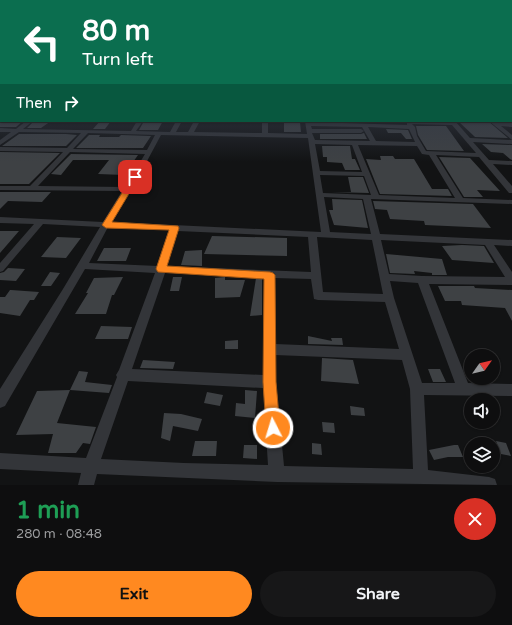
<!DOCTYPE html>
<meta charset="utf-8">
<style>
:root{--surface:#0e0e0f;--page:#171718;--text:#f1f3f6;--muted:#9b9c9e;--line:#2e2e2f;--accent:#ff8920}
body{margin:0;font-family:"Varela Round",sans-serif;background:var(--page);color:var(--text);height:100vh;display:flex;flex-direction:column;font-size:15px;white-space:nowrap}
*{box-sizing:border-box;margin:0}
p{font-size:13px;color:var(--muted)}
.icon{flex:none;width:22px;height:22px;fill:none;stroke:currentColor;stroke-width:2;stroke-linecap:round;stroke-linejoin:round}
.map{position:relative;height:485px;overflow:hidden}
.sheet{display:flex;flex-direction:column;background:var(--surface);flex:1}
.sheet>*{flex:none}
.banner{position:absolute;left:0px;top:0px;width:512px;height:122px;box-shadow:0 1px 3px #0004,0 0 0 1px var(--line);background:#0b6e4f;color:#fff;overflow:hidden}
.needle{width:26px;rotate:56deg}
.controls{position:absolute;left:464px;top:349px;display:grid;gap:8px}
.controls a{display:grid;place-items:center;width:36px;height:36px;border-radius:50%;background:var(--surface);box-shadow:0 1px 3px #0004,0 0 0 1px var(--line);font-size:20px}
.pin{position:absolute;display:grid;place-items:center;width:34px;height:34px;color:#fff;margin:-17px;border-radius:8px;box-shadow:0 2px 6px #0006}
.me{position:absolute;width:44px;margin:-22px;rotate:355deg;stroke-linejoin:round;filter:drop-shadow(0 0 3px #0008)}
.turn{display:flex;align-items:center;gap:14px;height:84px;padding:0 16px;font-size:18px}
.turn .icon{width:52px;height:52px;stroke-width:2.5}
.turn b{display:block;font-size:28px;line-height:34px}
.then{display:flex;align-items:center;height:38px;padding:0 16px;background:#0003;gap:8px;font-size:15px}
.round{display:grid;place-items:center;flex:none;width:42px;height:42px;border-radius:21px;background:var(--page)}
.headline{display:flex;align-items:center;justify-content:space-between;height:68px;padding:0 16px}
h1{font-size:24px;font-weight:800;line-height:30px;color:#1e9e55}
.action{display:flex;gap:8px;margin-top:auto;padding:8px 16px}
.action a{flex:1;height:46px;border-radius:24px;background:var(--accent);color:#111;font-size:16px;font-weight:800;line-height:46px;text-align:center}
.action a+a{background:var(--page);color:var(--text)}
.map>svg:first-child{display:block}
.building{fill:#3e4144}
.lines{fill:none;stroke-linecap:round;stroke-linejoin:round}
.minor{fill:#333539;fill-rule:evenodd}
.tertiary{fill:#333539;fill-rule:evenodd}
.route{fill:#ff8920;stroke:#a65915}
</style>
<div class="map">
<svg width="512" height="485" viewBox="0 0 512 485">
<rect width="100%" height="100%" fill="#121314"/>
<path class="building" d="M0,121H23L16,127H0Z
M34,121H51L41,128H27Z
M100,121H111L105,129H93Z
M144,121H163L158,130H139Z
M458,121H488L508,138L475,137Z
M284,122H300L301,132H284Z
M416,126H446L464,151L427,150L418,135Z
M386,129L408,130L412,139H406L401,133H388Z
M364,133L367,139H320V134H361Z
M19,134H66L77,135L66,146H2Z
M89,135H100L99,137H119L121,135L151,136L143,148H76Z
M482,144L512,145V160L510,159L503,153L491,152Z
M322,146H350L352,159H355L360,170H345L342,163L327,162V157H323Z
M0,152L60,153L29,184H0Z
M71,154L138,155L124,175L98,174L109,160H73L61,175L51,174Z
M380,156H393L395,159H414L432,189H448L452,196L380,194L366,159L381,160Z
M439,157L470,158L500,191L477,190L483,197H464Z
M348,177H363L369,193L331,192H351Z
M0,192H51L42,202L8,201L0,209Z
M332,199L362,200L368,228L334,225L329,210H333Z
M373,201L473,204L491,228L425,225L424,221L390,219L387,210L375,209Z
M0,231H19L0,253Z
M212,236L287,238V256L204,254Z
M57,237L81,238L66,258L41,257Z
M462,245L484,246L494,263L452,260L442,246Z
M104,248H131L126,261H97Z
M202,250V266L181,265L185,251Z
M386,254L442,259L447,275H432V273L414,271L415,274L390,273Z
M8,268L25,269L16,281L0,280V273L4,272Z
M50,272L60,273L51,286H41Z
M123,277L114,295H112L106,314H75L88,293H86L94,278Z
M173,277H182L179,291H170Z
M225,277V280H245L240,297L215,298V278Z
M256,278H262V315L250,316Z
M438,286H474L475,288L512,290V321L505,308L462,305L461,301H445Z
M10,290H11L39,292L34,300H30L20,316L0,313V297H5Z
M101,326L132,327L128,339H95Z
M308,336L332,341L331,338H342L343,345L308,344Z
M238,340V349H225V341Z
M322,358L353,360L359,384L321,381Z
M143,360L175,362L173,369L140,368Z
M428,369H440L446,382H433Z
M79,371L88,372L85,382L112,385L109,393L70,390Z
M70,390L57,423L96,427L90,444L83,443L76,453H48L53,434L16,435L37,391Z
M245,390L257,391L255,418L235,416L236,403L245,404Z
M207,392L223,395L220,406L204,403Z
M350,406L364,408L365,416L351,415Z
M164,413L181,414L202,419L198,431L173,426L170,441L161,438Z
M322,422L334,423L335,433L323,432Z
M195,441H217L216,456H192Z
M496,441L506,443L511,456L501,454Z
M312,443L321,444L322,455L312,454Z
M244,445H257V459L243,458Z
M454,445H458L463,457H448L434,460L429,450Z"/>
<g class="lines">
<path class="minor" d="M0,94H1V95H0Z
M511,102H512V104H511Z
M511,111H512V115H511Z
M26,121H33L23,129L131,131L137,121H143L136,131L170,132L176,121H182L176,132H188L194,121H200L194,132L262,133V121H268V133L307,134L305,121H311V122L407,125V121H455L470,138L512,140V144L473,142L489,160L512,161V165L493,164L512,186V193H509L479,157L436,155L463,198L512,200V204L371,199L380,234L512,240V246L494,245L512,272V285L429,284L468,383L512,384V396L424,395L428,470L489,477L495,479L497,485L277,482L97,474L94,485H78L81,473L0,469V453L86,458L117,377L116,375L119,370L155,273L85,269L5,406L0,408V389L63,289L100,227L43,224L3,271L0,272V263L34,224L0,223V217L103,222L122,191L0,190V186H30L63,152L0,151V147L67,148L81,133L19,132L0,145V140L11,132H0V128L16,129ZM412,124L452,125L476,153L426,151L417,136L415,127ZM311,126L362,127L370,141L315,140L312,133H361L364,131L361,129H312ZM368,127L409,129L415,142L376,141ZM88,133L155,135L147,150L73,149ZM161,135L308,138L321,232L111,222L132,189ZM315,144L352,145L362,172L320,171ZM358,145L417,146L422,154L429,155L455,198L379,195ZM70,152L145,154L125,187L38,186ZM320,175L364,176L371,195L323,193ZM324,197L363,199L371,234L330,232ZM108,227L170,230L158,266L89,263ZM178,231L308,237L311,272L167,266ZM317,237L372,240L383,294L323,292ZM381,240L485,245L505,277L422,276L389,274ZM165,273L264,277L263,375L132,369ZM274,278L311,279L314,299L318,300L385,302L399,349L275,344ZM390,281L418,283L455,383H422L394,298ZM275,355L402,360L410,389L413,469L284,466L276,382ZM128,381L263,388L268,465L184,463L101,459Z
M489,121L512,123V127L501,126L512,135V140Z"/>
<path class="tertiary" d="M0,105H1V109H0Z"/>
</g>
<linearGradient id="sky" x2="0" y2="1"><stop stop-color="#0a0a0b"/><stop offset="0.58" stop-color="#333945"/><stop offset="1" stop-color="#333945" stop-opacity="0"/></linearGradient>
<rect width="512" height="162" fill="url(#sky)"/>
<path class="route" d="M135,175L139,177L112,222L178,226L179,228L167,266L270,272L273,273L275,275L276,382L280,428L278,433L273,435L268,433L266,428L263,382L264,279L158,272L156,269L169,230L106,228L102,225L132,177Z"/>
</svg>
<div class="controls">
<a><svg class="needle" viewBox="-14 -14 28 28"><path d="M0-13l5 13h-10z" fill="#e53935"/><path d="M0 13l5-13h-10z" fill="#9b9c9e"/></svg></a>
<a><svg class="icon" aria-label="sound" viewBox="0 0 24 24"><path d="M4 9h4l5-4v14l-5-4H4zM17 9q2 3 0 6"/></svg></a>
<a><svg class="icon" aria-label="layers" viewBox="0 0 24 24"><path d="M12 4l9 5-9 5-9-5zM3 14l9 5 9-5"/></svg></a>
</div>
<div class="pin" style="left:135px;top:177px;background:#d93025"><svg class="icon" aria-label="arrive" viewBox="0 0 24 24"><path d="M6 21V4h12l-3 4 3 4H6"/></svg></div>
<svg class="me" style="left:273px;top:428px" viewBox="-20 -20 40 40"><circle r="17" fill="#ff8920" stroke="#fff" stroke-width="3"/><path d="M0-11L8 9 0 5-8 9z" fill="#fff"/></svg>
<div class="banner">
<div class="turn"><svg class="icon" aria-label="left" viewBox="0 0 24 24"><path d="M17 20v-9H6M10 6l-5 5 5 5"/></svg><div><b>80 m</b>Turn left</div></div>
<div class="then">Then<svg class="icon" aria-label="right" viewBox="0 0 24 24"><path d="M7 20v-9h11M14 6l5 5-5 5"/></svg></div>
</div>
</div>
<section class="sheet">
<div class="headline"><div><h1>1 min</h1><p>280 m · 08:48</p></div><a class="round" style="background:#d93025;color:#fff"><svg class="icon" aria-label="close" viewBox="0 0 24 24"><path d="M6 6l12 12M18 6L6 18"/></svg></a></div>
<div class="action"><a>Exit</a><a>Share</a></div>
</section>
